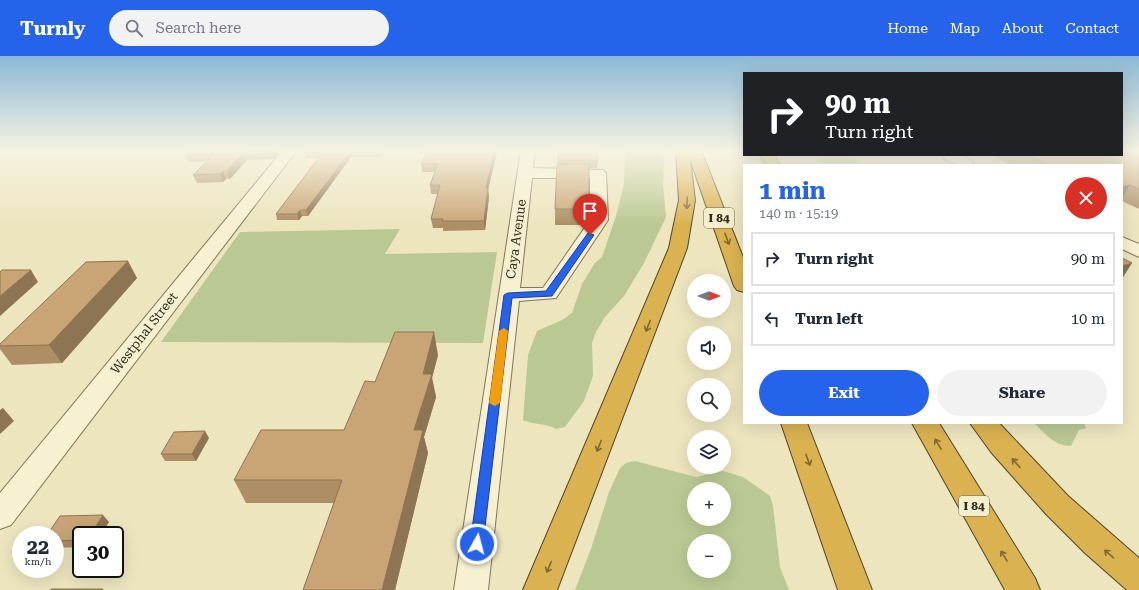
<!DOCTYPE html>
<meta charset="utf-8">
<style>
:root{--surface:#fff;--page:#f2f2f3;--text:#1f2937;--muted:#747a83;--line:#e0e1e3;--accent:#2563eb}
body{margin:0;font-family:"Roboto Serif",serif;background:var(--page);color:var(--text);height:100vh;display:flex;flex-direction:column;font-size:15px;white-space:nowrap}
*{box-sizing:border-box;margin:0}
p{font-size:13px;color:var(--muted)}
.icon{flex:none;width:22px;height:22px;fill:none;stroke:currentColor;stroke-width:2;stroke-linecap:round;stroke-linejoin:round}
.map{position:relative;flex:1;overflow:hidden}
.panel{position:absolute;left:743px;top:108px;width:380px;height:260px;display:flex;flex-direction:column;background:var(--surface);border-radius:0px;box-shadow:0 4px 16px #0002}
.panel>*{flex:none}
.banner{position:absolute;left:743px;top:16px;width:380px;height:84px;border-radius:0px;box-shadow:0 4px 16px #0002;background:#202124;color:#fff;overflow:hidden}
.needle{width:26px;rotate:90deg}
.buttons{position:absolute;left:687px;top:218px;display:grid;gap:8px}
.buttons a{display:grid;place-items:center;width:44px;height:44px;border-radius:50%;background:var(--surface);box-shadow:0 4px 16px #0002;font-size:20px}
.speed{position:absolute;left:12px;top:470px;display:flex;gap:8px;font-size:20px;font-weight:700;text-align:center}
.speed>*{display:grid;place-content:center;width:52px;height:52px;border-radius:50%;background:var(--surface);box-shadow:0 4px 16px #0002;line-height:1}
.speed small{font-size:10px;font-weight:400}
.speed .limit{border:2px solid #111;border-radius:6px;background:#fff;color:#111}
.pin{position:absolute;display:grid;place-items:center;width:34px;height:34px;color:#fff;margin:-41px -17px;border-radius:50% 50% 50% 0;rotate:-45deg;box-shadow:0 0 4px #0007}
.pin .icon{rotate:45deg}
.me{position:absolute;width:44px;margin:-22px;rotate:7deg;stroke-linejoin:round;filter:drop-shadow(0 0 3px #0008)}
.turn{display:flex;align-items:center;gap:14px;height:84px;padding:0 16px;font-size:18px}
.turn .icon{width:52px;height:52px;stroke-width:2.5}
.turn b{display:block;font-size:28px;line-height:34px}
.round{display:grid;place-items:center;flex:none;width:42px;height:42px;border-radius:21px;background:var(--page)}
.summary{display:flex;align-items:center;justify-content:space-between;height:68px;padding:0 16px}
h1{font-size:24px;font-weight:700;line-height:30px;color:var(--accent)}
.action{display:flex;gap:8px;margin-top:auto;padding:8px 16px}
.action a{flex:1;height:46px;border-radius:24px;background:var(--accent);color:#fff;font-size:16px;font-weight:700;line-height:46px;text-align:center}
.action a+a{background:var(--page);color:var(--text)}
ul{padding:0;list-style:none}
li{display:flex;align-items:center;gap:12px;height:54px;margin:0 8px 6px;padding:0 8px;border:2px solid var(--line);border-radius:0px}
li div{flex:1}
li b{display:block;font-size:15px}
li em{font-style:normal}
header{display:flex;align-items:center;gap:24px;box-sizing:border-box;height:56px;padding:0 20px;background:var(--accent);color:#fff}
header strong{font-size:19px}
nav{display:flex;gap:22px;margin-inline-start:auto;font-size:14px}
.search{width:280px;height:36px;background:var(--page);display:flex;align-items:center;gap:10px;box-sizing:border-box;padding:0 14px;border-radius:22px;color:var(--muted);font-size:15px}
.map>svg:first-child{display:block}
.green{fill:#bac993;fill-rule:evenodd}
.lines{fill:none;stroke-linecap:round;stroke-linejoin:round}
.minor-casing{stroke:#837658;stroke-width:2}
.highway-casing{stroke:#51432c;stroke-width:2}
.minor{fill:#f7f1d1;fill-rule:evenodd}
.highway{fill:#dab250;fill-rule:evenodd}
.wall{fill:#ad8e65}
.shaded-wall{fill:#8d7452}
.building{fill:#c9a575;stroke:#8d7452}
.oneway{stroke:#7e6833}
.route{fill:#2563eb;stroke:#184099}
.slow{fill:#f59e0b}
.labels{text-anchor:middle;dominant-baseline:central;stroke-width:4;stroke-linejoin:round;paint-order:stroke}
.shield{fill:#f3eece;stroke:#6d6651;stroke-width:1}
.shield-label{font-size:12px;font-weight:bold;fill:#332b1c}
.street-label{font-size:13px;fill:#332b1c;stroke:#f3eece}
</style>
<header>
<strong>Turnly</strong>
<div class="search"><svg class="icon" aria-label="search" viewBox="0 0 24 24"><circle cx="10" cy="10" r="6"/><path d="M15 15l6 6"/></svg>Search here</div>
<nav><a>Home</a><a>Map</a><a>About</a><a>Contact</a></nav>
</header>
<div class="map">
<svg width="1139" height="534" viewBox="0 0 1139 534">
<rect width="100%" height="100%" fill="#ece5be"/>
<path class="green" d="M625,94H662L664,105L663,128L666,161L644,207L624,240L605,261L596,276L592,287L593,320L584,345L565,371L556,373C546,367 534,369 523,364L528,299L537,275L562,264L572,257L582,228L595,207L602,201L616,160L624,128Z
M814,99H853L860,109H824Z
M400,173L385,198L497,196L483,287L161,286L240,176Z
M1034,367H1084L1086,372L1079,374L1071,390C1054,390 1046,378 1034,367Z
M635,405L696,421L723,415L743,421L770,440L773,450L780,511L789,534H575L591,493L609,436L620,412L626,407ZM694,433H724V463H694ZM694,485H724V515H694Z"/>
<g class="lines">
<defs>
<path id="minor" d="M283,94H297L11,469L0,473V437Z
M521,94H535L533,112L603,114L606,117L608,164L556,242L519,245L488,534H454ZM532,122H590V164L543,232H520Z
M941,99C953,99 968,98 975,109C964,109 948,110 941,99Z
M1122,181L1139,188V201L1122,193Z"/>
<path id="highway" d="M676,94H701L744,204V236L737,234L734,230L690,103L695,144L687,192L557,534H523L669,192L679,144Z
M760,99H774L780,109H766Z
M781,367H807L872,534H838Z
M912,367H939L1035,522L1040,534H1005Z
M970,367H999L1068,440L1139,502V534H1127L1085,497L1046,458L991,396Z"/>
</defs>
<use href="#minor" class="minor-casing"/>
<use href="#highway" class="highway-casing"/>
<use href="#minor" class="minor"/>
<use href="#highway" class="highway"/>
</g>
<path class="wall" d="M278,94V98L274,103L247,104L230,123H226L223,126L197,127L193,119L207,105L189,106L185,98Z
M384,94L381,101H351L308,160H302L299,164H277L276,158L319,102H306L304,97Z
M558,94L598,105L597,112H589L588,164L585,169H555V153Z
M1139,94V153L1122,145V109H1011L990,99H1122Z
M497,96L488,133L489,141L485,174L443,175V172H433L431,163L438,138H431L430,129L435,116H422L421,108Z
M137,222L62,307L12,309L0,293V288Z
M438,299L432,322L436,341L424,381L428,397L395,534H303L334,447H246L234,424L344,374L375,326Z
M209,382L196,405H165L161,398Z
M109,466L100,479H81V491L55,492V479Z"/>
<path class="shaded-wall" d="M272,94H278V98L274,103L271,95Z
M381,94H384L381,101L380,96Z
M495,94H497V96L488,133L489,141L485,174L484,165L486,132Z
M244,96L247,104L230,123L227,115Z
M350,96L351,101L308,160L306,154Z
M223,115L226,123L223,126L220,118Z
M1130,129L1122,142V130Z
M589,147L588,164L585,169V153Z
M300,154L302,160L299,164L297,158Z
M128,205L137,222L62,307L49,289Z
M1132,207L1122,223V210Z
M31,214L38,226L0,260V240Z
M434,276L438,299L432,322L436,341L424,381L428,397L395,534H382L414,374L423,318Z
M3,352L14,365L0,378V354Z
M205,375L209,382L196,405L192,398Z
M103,459L109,466L100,479H90Z"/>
<path class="building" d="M190,94H272L271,95L244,96L227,115H223L220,118L193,119L215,97L185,98Z
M304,94H381L380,96H350L306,154H300L297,158H276L323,96L304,97Z
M427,94H495L486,132H488L484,165H442L443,163H431L440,129H430L438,108H421Z
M558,94H597L598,105L558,104Z
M1122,94H1139V133L1130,129L1122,130V109H1050L1028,99H1122Z
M557,108H589V147L585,153H555Z
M1122,202L1132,207L1122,210Z
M128,205L49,289L0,290V288L86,206Z
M2,214H31L0,240V216Z
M395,276H434L423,318H432L414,374H423L382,534H303L342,424H234L261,374H344L365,325L375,326Z
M205,375L192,398H161L174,376Z
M103,459L90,479H81V484L55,485V479H47L60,460Z
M51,533H103L102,534H50Z"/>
<defs><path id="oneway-shaft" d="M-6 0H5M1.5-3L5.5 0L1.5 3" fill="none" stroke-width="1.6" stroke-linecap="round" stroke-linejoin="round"/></defs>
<g class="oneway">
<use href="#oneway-shaft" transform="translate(687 147) rotate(93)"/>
<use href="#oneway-shaft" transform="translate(727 183) rotate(70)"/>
<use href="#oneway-shaft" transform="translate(648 270) rotate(112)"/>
<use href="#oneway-shaft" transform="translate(938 388) rotate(-121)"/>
<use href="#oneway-shaft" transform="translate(599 390) rotate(112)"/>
<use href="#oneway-shaft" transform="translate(808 404) rotate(70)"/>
<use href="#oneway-shaft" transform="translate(1016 407) rotate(-131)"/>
<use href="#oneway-shaft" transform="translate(1109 498) rotate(-139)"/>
<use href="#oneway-shaft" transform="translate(1004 500) rotate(-121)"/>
<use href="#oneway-shaft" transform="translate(549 511) rotate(113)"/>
</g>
<linearGradient id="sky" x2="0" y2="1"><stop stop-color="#8cb8d5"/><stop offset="0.56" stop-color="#f6f3e2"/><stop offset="1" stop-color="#f6f3e2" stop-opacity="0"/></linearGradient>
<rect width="1139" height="169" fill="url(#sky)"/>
<path class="route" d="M588,177L594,179L552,240L512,242L483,488L481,492L477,494L472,492L470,488L504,239L508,237L546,235Z"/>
<path class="slow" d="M504,272L508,275L500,347L495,350L489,347L499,275Z"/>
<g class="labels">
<g class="shield">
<rect x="704" y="152" width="30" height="20" rx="3"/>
<rect x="959" y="440" width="30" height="20" rx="3"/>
</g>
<g class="shield-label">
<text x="719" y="162">I 84</text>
<text x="974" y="450">I 84</text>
</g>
<g class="street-label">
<text transform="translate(516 183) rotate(-82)">Caya Avenue</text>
<text transform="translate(144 277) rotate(-52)">Westphal Street</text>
</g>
</g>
</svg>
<div class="buttons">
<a><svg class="needle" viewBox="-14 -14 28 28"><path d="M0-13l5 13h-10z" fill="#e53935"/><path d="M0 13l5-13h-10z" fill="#747a83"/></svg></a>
<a><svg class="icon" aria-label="sound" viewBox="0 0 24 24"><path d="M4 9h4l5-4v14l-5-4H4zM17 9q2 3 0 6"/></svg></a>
<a><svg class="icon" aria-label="search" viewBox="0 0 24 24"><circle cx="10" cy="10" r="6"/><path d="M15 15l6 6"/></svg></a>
<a><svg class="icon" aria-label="layers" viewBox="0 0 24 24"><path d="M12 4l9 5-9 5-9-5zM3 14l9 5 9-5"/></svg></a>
<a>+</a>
<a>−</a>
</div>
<div class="speed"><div>22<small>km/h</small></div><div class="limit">30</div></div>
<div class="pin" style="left:590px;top:179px;background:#d93025"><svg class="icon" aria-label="arrive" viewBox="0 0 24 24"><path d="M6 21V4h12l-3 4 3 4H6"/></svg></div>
<svg class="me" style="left:477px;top:488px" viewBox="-20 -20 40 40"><circle r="17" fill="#2563eb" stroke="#fff" stroke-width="3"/><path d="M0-11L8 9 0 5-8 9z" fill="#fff"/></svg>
<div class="banner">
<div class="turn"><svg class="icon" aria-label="right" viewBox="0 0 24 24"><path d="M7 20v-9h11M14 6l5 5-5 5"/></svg><div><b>90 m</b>Turn right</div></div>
</div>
<section class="panel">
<div class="summary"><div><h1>1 min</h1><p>140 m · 15:19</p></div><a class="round" style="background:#d93025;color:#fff"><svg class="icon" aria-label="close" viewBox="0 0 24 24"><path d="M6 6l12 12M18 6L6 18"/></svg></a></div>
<ul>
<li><svg class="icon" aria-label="right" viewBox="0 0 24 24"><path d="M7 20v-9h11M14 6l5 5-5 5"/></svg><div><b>Turn right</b></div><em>90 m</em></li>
<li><svg class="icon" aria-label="left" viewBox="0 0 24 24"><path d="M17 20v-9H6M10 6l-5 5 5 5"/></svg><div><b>Turn left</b></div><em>10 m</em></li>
</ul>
<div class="action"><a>Exit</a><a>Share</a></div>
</section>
</div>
